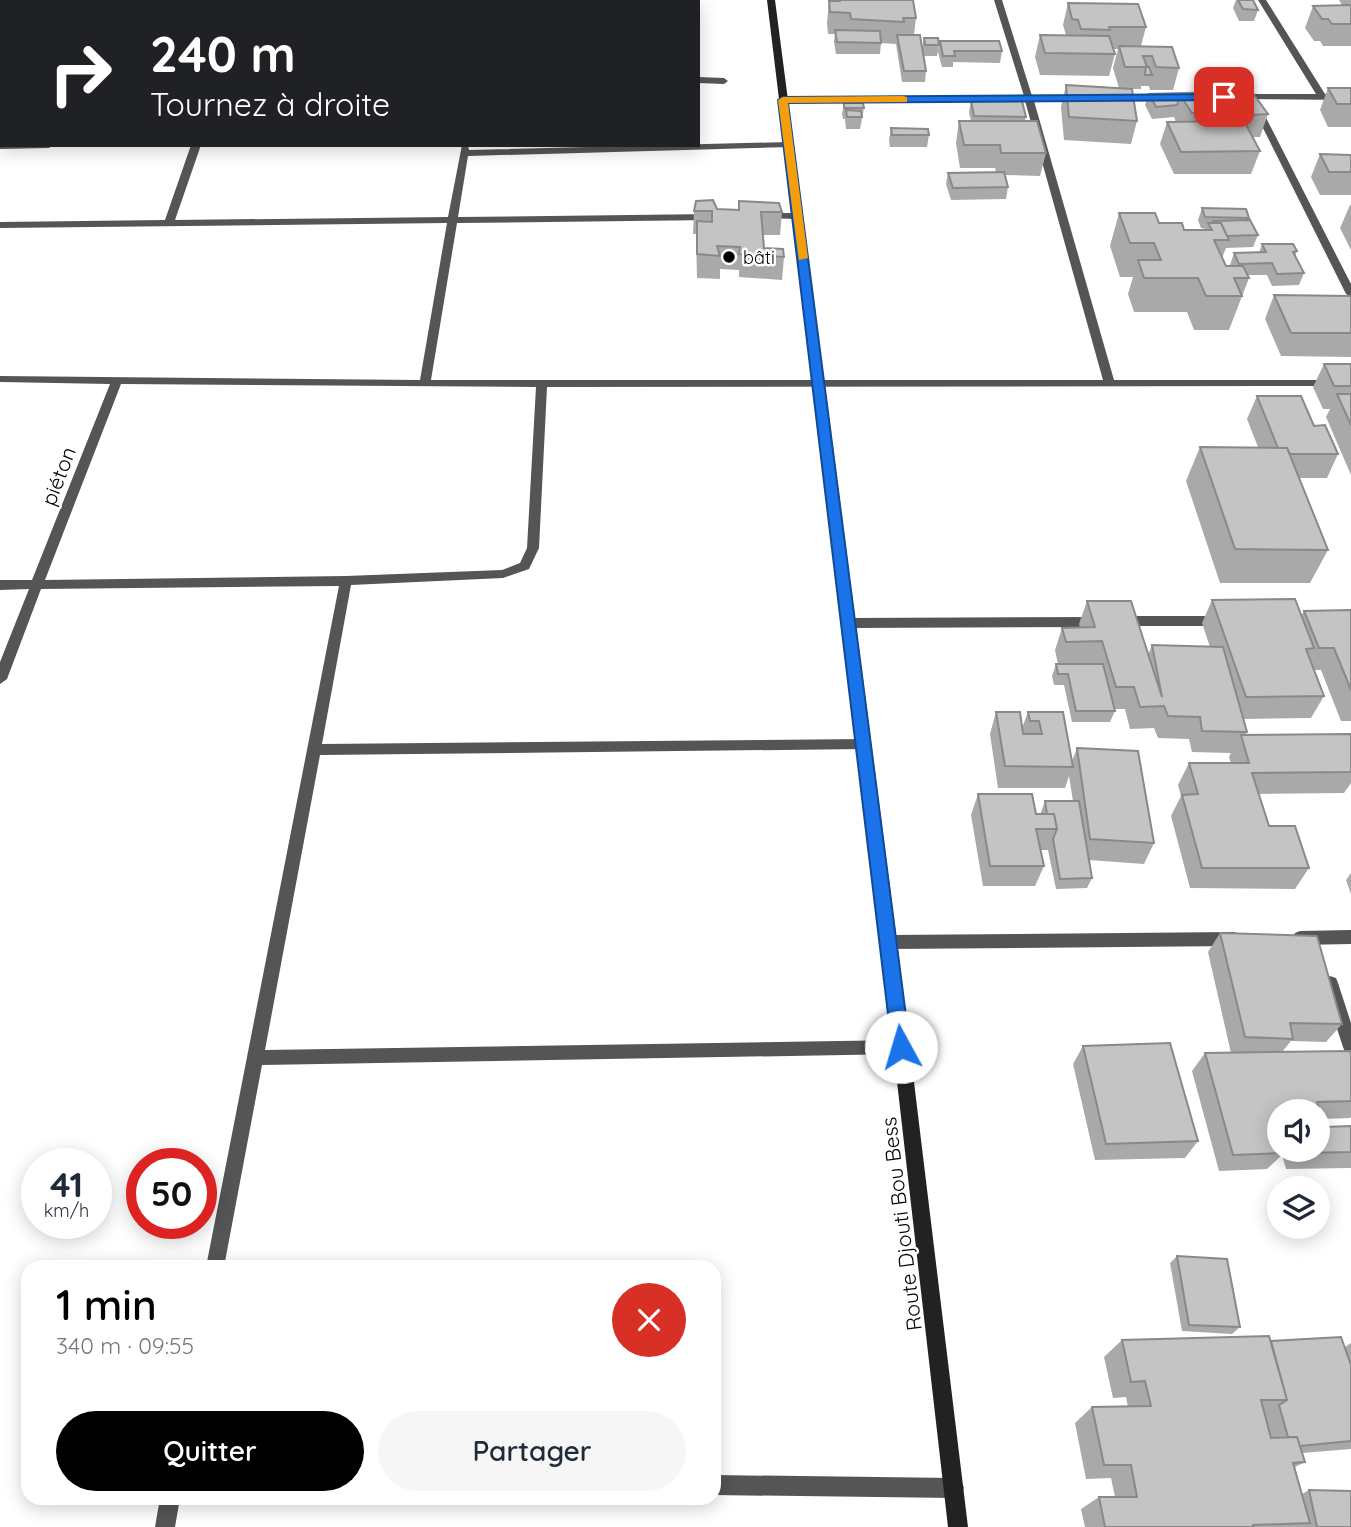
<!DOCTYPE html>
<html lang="fr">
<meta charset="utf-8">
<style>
:root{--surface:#fff;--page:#f6f6f7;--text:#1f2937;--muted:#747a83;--accent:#000}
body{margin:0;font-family:Quicksand,sans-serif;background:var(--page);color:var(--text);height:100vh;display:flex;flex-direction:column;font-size:26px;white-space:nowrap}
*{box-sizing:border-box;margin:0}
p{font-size:23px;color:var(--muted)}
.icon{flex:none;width:38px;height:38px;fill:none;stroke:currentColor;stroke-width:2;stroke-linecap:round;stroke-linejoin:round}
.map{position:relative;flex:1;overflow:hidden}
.details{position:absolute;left:21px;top:1260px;width:700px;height:245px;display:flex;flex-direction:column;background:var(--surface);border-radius:21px;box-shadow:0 4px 18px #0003}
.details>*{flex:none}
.top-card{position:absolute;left:0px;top:0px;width:700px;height:147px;box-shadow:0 4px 18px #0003;background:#202124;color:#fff;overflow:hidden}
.buttons{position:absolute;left:1267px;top:1099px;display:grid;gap:14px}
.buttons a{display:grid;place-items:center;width:63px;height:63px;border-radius:50%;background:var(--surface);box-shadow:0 4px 18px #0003;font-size:35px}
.speed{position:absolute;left:21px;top:1148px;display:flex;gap:14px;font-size:35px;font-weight:700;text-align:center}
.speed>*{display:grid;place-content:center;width:91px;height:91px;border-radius:50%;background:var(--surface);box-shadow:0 4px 18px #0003;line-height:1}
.speed small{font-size:18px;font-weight:400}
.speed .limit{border:10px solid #d22;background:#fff;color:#111}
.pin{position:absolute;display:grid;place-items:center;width:60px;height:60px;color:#fff;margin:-30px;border-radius:14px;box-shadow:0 4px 10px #0006}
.me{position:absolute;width:77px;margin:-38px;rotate:354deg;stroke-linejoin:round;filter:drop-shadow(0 0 5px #0008)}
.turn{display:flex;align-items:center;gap:24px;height:147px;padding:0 35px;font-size:32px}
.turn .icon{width:91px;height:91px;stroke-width:2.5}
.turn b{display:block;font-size:49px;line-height:60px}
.round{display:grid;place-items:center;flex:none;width:74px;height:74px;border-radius:37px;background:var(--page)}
.headline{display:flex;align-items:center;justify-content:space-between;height:119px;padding:0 35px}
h1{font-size:42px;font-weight:600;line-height:52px;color:var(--accent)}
.action{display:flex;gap:14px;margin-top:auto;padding:14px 35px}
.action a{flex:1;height:80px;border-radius:42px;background:var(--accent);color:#fff;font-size:28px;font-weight:600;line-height:80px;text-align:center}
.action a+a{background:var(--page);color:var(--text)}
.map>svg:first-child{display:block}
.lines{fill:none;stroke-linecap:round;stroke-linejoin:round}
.street{fill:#555;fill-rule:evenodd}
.secondary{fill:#222;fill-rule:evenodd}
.wall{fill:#a9a9a9;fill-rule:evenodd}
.building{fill:#c4c4c4;stroke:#898989;stroke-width:2;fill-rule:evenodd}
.route{fill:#1a73e8;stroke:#114b97;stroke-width:2}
.slow{fill:#f59e0b}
.poi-dot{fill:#000;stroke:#fff;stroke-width:2.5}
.labels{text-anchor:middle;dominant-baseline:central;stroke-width:5;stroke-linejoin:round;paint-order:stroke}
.far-poi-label{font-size:18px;fill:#000;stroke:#fff;text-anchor:start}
.street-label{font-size:21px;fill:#000;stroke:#fff}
</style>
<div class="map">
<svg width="1351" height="1527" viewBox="0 0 1351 1527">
<rect width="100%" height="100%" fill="#fff"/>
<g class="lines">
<path class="street" d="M994,0H1002L1032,96L1082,95L1086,98L1082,101H1034L1114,380H1351V386L547,387L539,548L529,569L503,578L351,585L322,744L864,739L869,740L871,744L869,748L864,749L320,755L265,1050L901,1040L907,1042L909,1047L907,1052L901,1054L262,1065L224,1267H206L339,586L41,589L7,679L0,684V662L29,589L0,590V580H32L110,384L0,382V376L420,380L447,223L0,228V222L165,220L191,145H201L175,220L448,217L462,145H468L469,150L788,142L793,145L791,147L468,156L458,217L713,214L718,217L713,220L457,223L431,380H1103L1025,101L783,103L779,100L783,97L1024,96ZM121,384L536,387L527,548L520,563L502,570L346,576L45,580Z
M1258,0H1266L1325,94H1351V100L1236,99L1235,97L1239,94H1316Z
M0,75H2V81H0Z
M698,77L724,78L728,81L724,84L698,83Z
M1117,95H1166L1170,98L1166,101L1114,100L1113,98Z
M1257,105L1261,108L1351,284V297L1346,294L1253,108Z
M0,143L2,145H53L49,148L0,149Z
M764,213H797L802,216L797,219L761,218L759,216Z
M1120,616H1222L1228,621L1222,626H1120L1114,621Z
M1100,617L1106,622L1100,627L849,628L843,623L849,618Z
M1351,930V944L1300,945L1295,943L1292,938L1295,933L1300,931Z
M1234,932L1239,934L1242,939L1239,944L1234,946L889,949L884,947L881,942L884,937L889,935Z
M1330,976L1336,978L1338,983L1351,1023V1054L1345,1052L1343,1047L1322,983L1324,978Z
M714,1475L954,1478L961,1481L964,1488L961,1495L954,1498L714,1495Z
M160,1498H180L175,1527H155Z"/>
<path class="secondary" d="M767,0H775L897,942L968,1527H948L881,942Z"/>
</g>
<path class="wall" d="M837,0H913L916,18L914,35L922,49L924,38L939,45L937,56H924L926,71L925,82H902L896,44L881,43L880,54H836L834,42L835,34H828L827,23L829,1H837Z
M1236,0H1253L1258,10L1254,21H1239L1233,8Z
M1339,0H1351V46H1323L1320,41H1314L1305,28L1313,6L1342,5Z
M1068,3L1146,27L1141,46L1179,68L1173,90H1150L1149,86H1141V89H1132L1137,121L1131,144L1064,140L1061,107L1066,85L1119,88L1113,68L1118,49H1113L1115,54L1109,76L1040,75L1035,57L1040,35H1066L1063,25Z
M940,41L1002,51L1000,63L953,62V67H942L938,52Z
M1328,88H1351V127H1328L1320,110Z
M1220,93L1268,114L1260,137H1253L1260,151L1251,174H1174L1160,144L1167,122H1176L1174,117L1152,119L1145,105L1149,94Z
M971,101L1026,117L1025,121L1046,153L1040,176L1005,175L1008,187L1006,199L951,200L946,184L948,173L996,172L995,168H960L956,143L959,121H971L969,112Z
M844,103L864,108L860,129H846L845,119H843L842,114Z
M891,128L929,135L927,147H890L889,140Z
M1320,154L1351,155V195H1320L1311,177Z
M739,201L782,212L780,235H763L764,248L784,257L782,280L739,277V270L720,269V279L697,278L696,234H693L694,211L717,209L739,210Z
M1350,205H1351V250L1340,228Z
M1202,208L1249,218V220L1258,235L1253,247L1226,248L1222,258L1226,266H1230V265L1234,253H1259L1262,244L1297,251L1295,256L1304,273L1299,285L1272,286L1267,275H1248L1249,278L1229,330H1194L1187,312H1134L1128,294L1133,277H1120L1110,246L1119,213L1184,230H1206V229L1201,228L1198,220Z
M1274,295L1351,296V357L1281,356L1265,319Z
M1324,364H1351V475L1326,417L1330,409H1323L1313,387Z
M1257,396L1314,426L1338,454L1327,478H1299L1328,550L1310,583H1220L1186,481L1200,447H1258L1247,419Z
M1212,600L1301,616L1304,611L1351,610V721H1341L1321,670H1314L1324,696L1311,718L1243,719L1247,732L1245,735L1351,734V783L1344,793L1259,794L1269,826L1309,868L1295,889L1190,888L1171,816L1181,796L1178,785L1189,763H1231L1229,757L1231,753L1192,752L1189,739L1158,738L1154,728L1130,729L1125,709H1115V711L1110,722H1072L1064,685H1054L1052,676L1056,664H1058L1055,650L1062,628L1080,627L1079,624L1087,601L1148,655L1152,645L1210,647L1202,623Z
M996,712L1022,728L1028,712H1063L1072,761L1077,748L1154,843L1144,864L1089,860L1092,878L1087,888L1056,889L1048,850H1040L1044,866L1035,886H983L971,815L978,794L1036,814H1041V812L1045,801H1073L1069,776L1065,788H998L990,734Z
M1351,873V894L1346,880Z
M1220,933L1342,1024L1326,1042L1291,1041L1282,1052L1351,1055V1117L1350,1118L1322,1119L1325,1127L1351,1126V1168L1286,1169L1282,1155L1267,1169L1219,1171L1192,1071L1205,1053H1231L1208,952ZM1279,1111L1318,1150H1279Z
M1083,1046L1198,1141L1185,1158L1095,1160L1073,1064Z
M1177,1256L1240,1327L1232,1334L1182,1331L1170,1263Z
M1122,1340L1271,1341L1345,1347L1351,1343V1449L1302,1453L1305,1462L1295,1467L1302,1494L1309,1490L1351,1527H1085L1081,1509L1099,1497H1115L1111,1478L1086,1479L1075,1423L1092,1407H1128L1126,1397L1113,1398L1104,1357Z"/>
<path class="building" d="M840,0H913L916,18H903L904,22L851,19L850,13L830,12L829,1H840Z
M1238,0H1253L1258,10L1243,9Z
M1068,3L1138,4L1146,27H1109L1110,30L1081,29L1078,20L1072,19Z
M1351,5V24H1332L1328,19H1322L1313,6Z
M835,30L880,31L881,43L837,42Z
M897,35H920L926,71H904Z
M1040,35L1109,36L1115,54L1045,53Z
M924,38H938L939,45H925Z
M940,41H999L1002,51H954L955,56H943Z
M1119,46L1172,47L1179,68L1156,67L1152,56H1143L1147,67H1125Z
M1146,66L1149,67L1152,75H1145Z
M1066,85L1132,89L1137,121L1069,117Z
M1328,88H1351V104H1337Z
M1219,92L1220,93L1180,95L1177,105L1156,107L1149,94Z
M1252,92L1268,114L1215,117L1211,112L1192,113L1180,95ZM1208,97H1222L1224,103L1210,102Z
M971,101H1022L1026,117L974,116Z
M844,103H863L864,108H844Z
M846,110L861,111L862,117H847Z
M959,121H1037L1046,153H1001L1000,145H964Z
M1244,121L1260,151L1181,152L1167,122Z
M891,128L928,129L929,135H892Z
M1320,154L1351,155V172H1329Z
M1004,172L1008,187L953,188L948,173Z
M713,200L717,209L739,210V201L779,203L782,212H761L764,248L783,249L784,257L739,254L740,247L717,246L720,256L697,254V221L712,222V211H694L696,201Z
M1202,208L1246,209L1249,218L1205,217Z
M1119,213H1155L1159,223H1182L1184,230H1212L1208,223H1221L1229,240H1214L1226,266H1243L1249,278H1234L1242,296H1206L1198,278H1144L1138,260H1161L1154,243H1130Z
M1250,220L1258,235L1227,236L1221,223H1214L1213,221Z
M1262,244H1293L1297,251L1293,252L1304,273L1277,274L1272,263L1239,264L1234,253L1266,252Z
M1274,295L1351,296V333H1291Z
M1324,364H1351V386H1334Z
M1337,394H1351V425Z
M1257,396H1301L1314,426L1325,425L1338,454H1290L1287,448H1278Z
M1200,447L1287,448L1328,550L1235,549Z
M1295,599L1314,648L1306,649L1324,696L1246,697L1212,600Z
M1087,601H1131L1162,697L1152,645L1223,647L1247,732L1202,731L1200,717L1168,716L1164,706L1140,707L1134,687H1116L1102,641L1066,642L1062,628L1095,627Z
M1351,610V690L1334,648H1319L1304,611Z
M1056,664H1103L1115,711H1076L1068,674H1058Z
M996,712H1020L1023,734H1042L1039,721H1030L1028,712H1063L1073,767L1005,766Z
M1351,734V772L1252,773L1269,826H1295L1309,868H1202L1182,795L1198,794L1189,763H1249L1241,735Z
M1077,748L1138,751L1154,843L1090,839Z
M978,794H1032L1036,814H1054L1057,829H1036L1044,866H990Z
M1045,801H1079L1092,878L1060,879L1053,839L1057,829L1054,814H1047Z
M1220,933L1317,936L1342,1024L1290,1023L1293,1039L1245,1037Z
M1170,1043L1198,1141L1106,1144L1083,1046Z
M1350,1051L1351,1055V1101L1317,1102L1325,1127L1351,1126V1152L1302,1153L1301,1150H1318V1111H1279V1129H1276L1279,1142V1150H1282L1283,1153L1233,1155L1205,1053Z
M1177,1256L1227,1259L1240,1327L1189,1325Z
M1269,1336L1287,1400H1261L1271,1438L1297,1437L1305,1462L1293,1463L1310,1523L1253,1525V1527H1105L1099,1497H1137L1131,1465H1104L1092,1407L1151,1406L1145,1381L1131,1382L1122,1340Z
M1341,1337L1351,1365V1441L1300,1446L1297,1437H1288L1279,1405L1287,1400L1271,1341Z
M1309,1490L1351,1491V1527H1317Z"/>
<path class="route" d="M1224,94L1228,95V100L788,103L910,1047L908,1053L901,1056L895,1053L892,1047L778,100L783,97Z"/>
<path class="slow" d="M903,96L907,97V102L788,103L808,258L799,260L778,100L783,97Z"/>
<circle class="poi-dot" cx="729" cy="257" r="7"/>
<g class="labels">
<g class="far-poi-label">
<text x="743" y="257">bâti</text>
</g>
<g class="street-label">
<text transform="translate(58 476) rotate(-69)">piéton</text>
<text transform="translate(901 1224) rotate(-97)">Route Djouti Bou Bess</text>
</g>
</g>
</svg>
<div class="buttons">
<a><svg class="icon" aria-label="sound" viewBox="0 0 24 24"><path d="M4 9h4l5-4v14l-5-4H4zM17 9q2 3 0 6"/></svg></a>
<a><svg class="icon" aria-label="layers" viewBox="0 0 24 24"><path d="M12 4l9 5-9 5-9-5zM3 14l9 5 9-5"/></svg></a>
</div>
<div class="speed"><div>41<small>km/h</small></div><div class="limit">50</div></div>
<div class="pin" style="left:1224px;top:97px;background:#d93025"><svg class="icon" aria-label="arrive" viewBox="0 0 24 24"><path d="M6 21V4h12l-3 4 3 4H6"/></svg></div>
<svg class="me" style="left:901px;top:1047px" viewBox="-20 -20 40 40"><circle r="19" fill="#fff"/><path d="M0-13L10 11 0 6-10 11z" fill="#1a73e8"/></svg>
<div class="top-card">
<div class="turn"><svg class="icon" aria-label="right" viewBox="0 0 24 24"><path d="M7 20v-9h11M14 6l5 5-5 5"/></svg><div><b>240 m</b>Tournez à droite</div></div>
</div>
<section class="details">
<div class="headline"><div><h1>1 min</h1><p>340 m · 09:55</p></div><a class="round" style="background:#d93025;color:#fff"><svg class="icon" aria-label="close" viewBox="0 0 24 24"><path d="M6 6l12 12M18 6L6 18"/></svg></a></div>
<div class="action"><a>Quitter</a><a>Partager</a></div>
</section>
</div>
